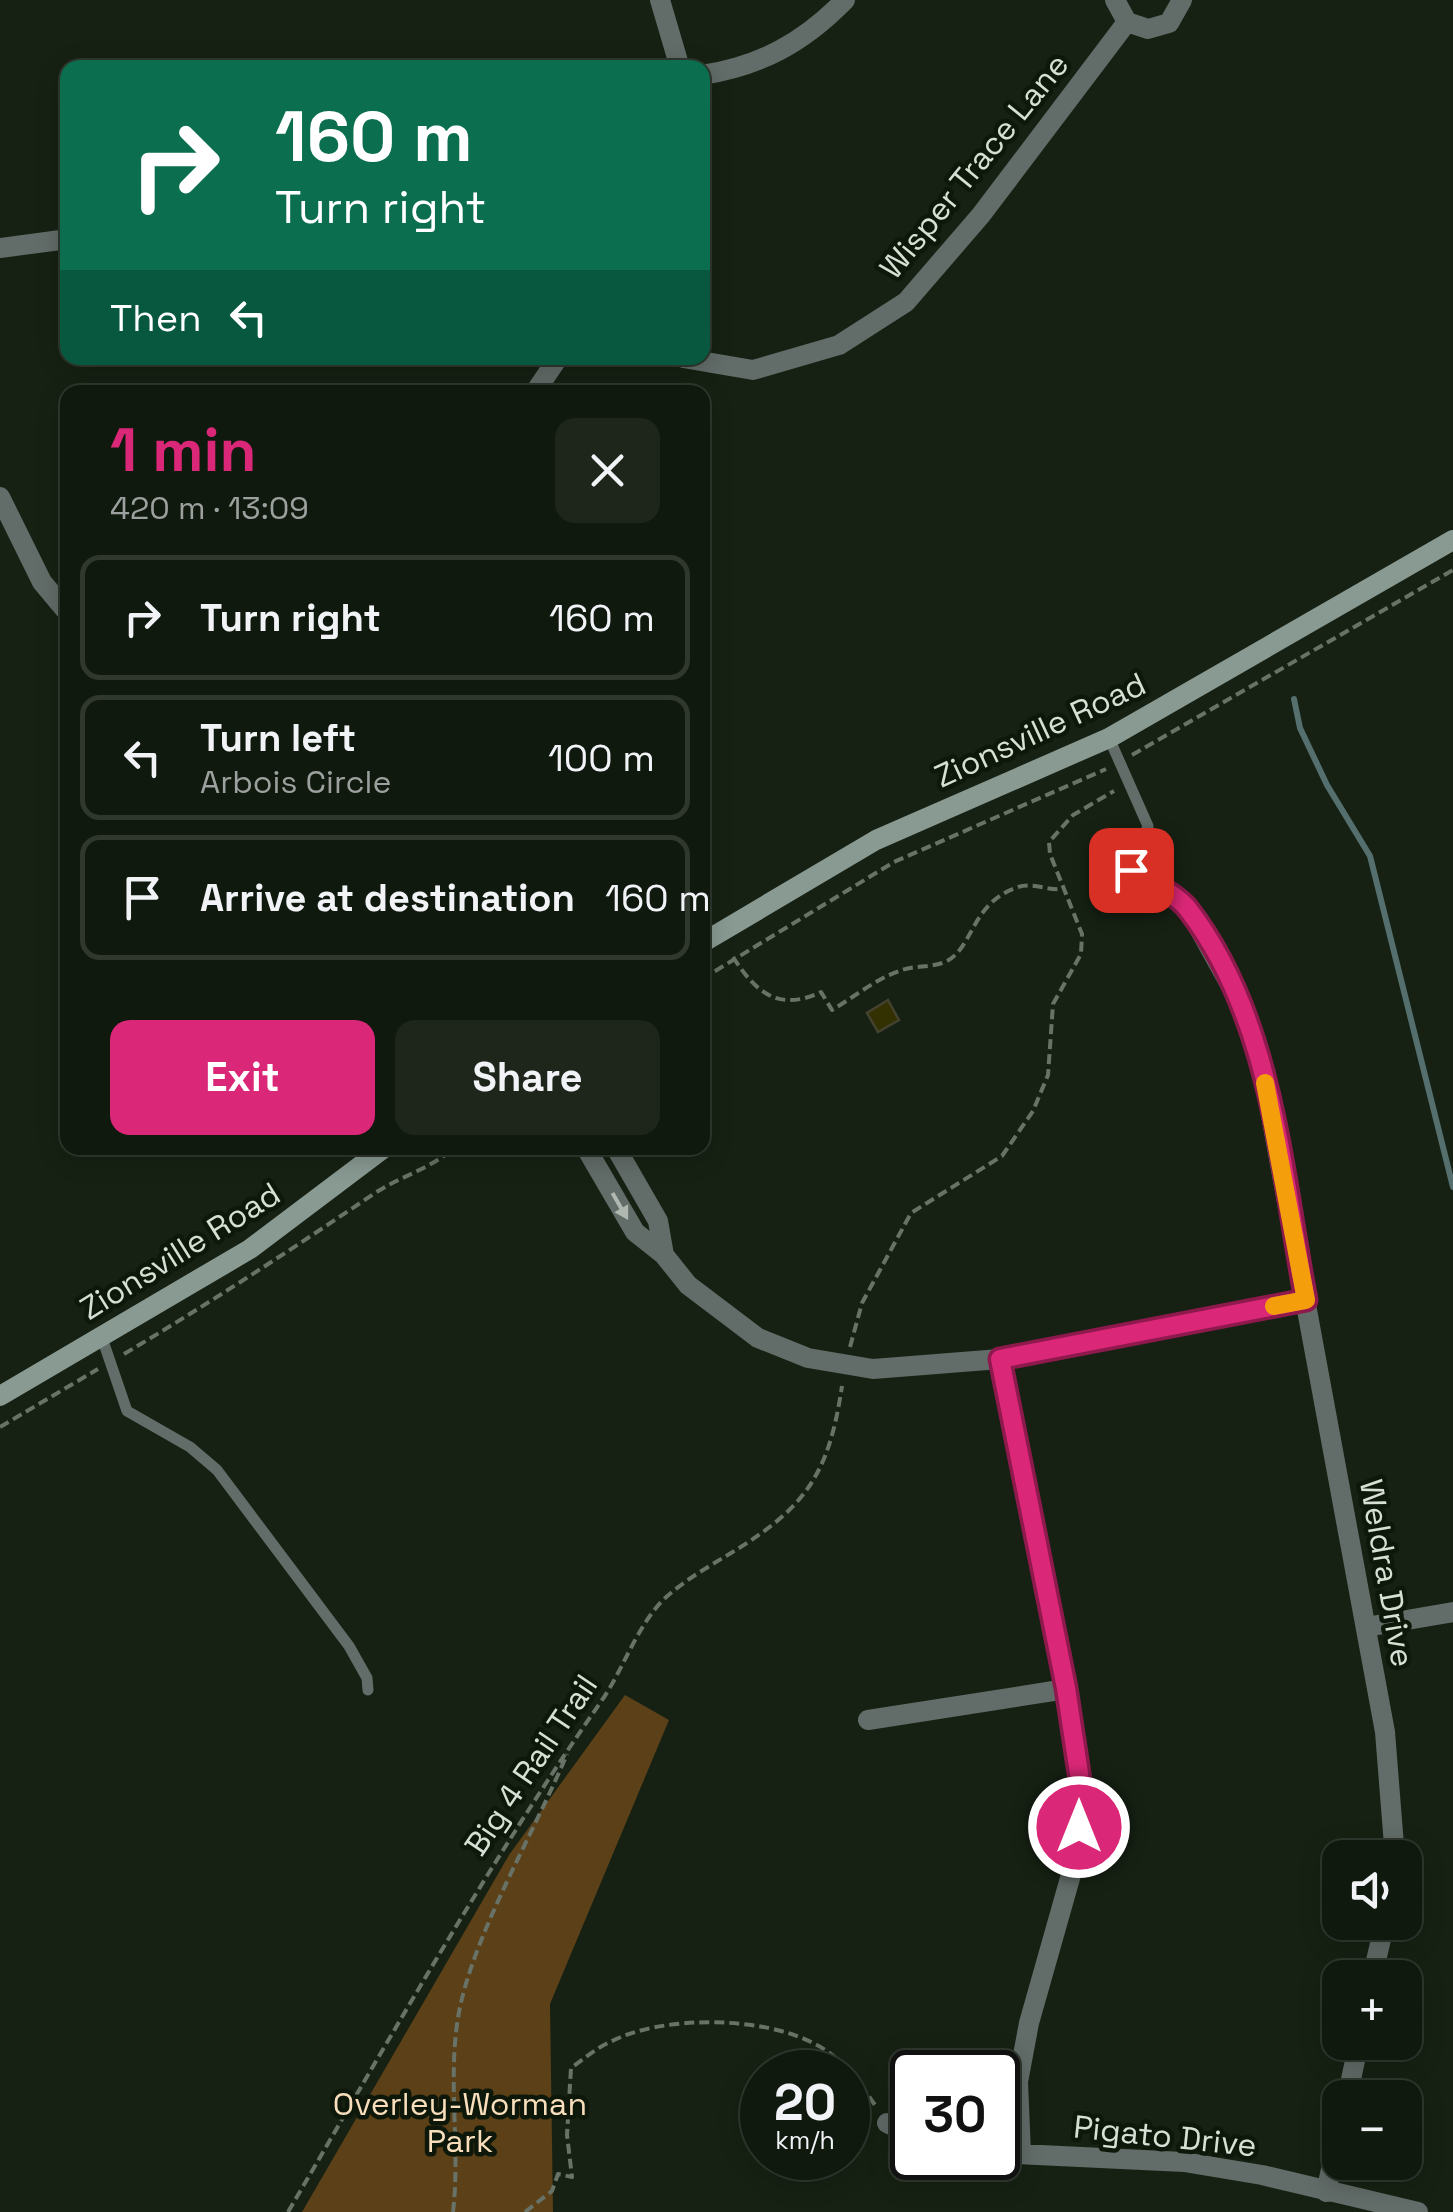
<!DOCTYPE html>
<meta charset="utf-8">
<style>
:root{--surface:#10190e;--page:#1e261c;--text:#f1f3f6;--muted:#9ca09e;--line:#30382e;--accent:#db2777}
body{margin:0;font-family:"Space Grotesk",sans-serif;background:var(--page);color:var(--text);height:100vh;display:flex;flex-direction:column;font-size:38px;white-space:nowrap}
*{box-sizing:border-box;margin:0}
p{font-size:32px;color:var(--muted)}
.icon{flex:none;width:55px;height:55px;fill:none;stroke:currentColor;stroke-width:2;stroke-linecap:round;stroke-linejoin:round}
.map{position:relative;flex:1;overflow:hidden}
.details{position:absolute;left:60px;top:385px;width:650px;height:770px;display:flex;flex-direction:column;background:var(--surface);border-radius:20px;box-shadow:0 5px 25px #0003,0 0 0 2px var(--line)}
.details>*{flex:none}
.banner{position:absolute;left:60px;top:60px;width:650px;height:305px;border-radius:20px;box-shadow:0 5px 25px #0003,0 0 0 2px var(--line);background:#0b6e4f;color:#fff;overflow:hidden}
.fabs{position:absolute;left:1322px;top:1840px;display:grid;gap:20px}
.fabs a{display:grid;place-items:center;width:100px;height:100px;border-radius:20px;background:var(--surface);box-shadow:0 5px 25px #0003,0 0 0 2px var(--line);font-size:50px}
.speed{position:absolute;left:740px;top:2050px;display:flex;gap:20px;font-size:50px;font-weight:700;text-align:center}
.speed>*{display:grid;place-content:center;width:130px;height:130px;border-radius:50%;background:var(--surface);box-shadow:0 5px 25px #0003,0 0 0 2px var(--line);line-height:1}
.speed small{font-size:25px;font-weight:400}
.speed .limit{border:5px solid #111;border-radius:15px;background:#fff;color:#111}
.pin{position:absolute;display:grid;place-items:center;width:85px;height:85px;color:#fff;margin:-42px;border-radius:20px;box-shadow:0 5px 15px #0006}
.me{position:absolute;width:110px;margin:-55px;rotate:0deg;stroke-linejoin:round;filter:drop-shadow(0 0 8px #0008)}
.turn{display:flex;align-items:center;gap:35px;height:210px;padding:0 50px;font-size:45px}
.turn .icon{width:130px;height:130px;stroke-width:2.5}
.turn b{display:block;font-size:70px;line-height:85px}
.then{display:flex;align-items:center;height:95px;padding:0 50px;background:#0003;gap:20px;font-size:38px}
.round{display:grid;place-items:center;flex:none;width:105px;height:105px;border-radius:20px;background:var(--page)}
.summary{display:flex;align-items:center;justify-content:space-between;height:170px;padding:0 50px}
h1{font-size:60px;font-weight:600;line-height:75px;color:var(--accent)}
.primary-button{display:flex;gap:20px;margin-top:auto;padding:20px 50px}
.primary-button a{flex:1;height:115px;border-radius:20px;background:var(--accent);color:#fff;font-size:40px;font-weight:600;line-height:115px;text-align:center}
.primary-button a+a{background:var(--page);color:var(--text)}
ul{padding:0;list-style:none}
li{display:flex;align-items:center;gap:30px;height:125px;margin:0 20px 15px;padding:0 30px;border:5px solid var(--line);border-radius:20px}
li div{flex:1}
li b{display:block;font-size:38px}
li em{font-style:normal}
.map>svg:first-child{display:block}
.green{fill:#5b4018}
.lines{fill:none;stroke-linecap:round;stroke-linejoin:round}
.stream{stroke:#546f6e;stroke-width:6}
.building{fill:#333002;stroke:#43422f;stroke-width:2.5}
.path{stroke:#687266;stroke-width:4;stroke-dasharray:10 5;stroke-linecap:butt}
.lane{stroke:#626c68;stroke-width:11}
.street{stroke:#626c68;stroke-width:20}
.secondary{stroke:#899a93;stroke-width:20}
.oneway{fill:#afb7b0}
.route-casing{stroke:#8e194d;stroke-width:25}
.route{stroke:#db2777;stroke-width:18}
.slow{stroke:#f59e0b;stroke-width:18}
.labels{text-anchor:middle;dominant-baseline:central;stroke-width:9;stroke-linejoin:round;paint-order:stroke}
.street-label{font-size:32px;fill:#d8e0d6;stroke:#0e180a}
.park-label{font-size:32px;fill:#f9debc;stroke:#0e180a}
</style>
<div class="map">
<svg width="1453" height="2212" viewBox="0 0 1453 2212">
<rect width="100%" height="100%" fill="#162113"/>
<path class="green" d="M625,1695L669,1720L550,2004L553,2212H302L509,1855Z"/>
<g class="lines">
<path class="stream" d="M1294,699L1300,728L1327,785L1370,856L1453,1187"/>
</g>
<path class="building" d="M888,1000L899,1020L878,1032L867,1013Z"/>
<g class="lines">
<path class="path" d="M1132,755L1453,570
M733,957C756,993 779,1012 821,992L832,1010C854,997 876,979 899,971C914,965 931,968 945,962C974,949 970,903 1018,887C1032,882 1048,891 1063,889
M702,979L894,862L1106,769
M850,1347L862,1303L911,1213L1002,1156L1033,1111L1048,1075L1053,1004L1081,954L1082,934L1050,854L1049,842L1073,815L1114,791
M124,1354C210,1303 292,1249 375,1193C401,1176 430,1169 454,1148
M0,1427L98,1369
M288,2212C389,2040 486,1867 600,1703C623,1671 635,1629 663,1600C683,1581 708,1567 731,1553C807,1507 829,1473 842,1386
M453,2212C461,2144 446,2075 460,2007C477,1928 535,1831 567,1754
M525,2212L552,2191L558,2174L572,2177L567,2135L571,2068C584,2059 596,2048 610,2042C662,2015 761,2016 813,2043C842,2057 860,2083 877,2108"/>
<path class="lane" d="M1109,738L1148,826L1131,870
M101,1335L127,1411L190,1447L217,1470L349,1646L367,1678L368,1690"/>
<path class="street" d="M660,0L680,68
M1115,0L1127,22L1148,29L1169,23L1182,0
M702,75C761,66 804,42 845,0
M0,248L68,239
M683,358L753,370L839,345L906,302L981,215L1127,22
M535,392L558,358
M0,497L42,582L68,613
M1131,870L1186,905L1243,1008L1263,1072L1385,1732L1395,1858
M586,1148L635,1232L664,1255L688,1285L758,1338L808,1358L873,1369L1000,1359L1306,1300
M616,1148L658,1221L664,1255
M1000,1359L1066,1689L1081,1793L1078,1850L1029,2023L1018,2082L1021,2154
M1366,1627L1453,1612
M868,1720L1066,1689
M1372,1978L1385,1922
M1347,2098L1359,2042
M887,2123L912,2135
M998,2153L1184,2162L1262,2175L1418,2212
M1326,2192L1340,2129"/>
<path class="secondary" d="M702,943L876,840L1109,738L1453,540
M0,1396L250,1249L384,1148"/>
</g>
<defs><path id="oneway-solid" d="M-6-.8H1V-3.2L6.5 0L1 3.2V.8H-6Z" transform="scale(2.5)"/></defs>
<use class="oneway" href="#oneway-solid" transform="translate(620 1206) rotate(60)"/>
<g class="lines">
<defs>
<path id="route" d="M1079,1827L1082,1793L1066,1688L1000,1359L1306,1300C1281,1169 1272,1018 1188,909C1175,893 1148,881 1131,870"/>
</defs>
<use href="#route" class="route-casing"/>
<use href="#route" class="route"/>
<path class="slow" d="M1265,1083L1306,1300L1274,1306"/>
</g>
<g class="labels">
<g class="street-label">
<text transform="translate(974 166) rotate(-51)">Wisper Trace Lane</text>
<text transform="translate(1040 730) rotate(-25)">Zionsville Road</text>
<text transform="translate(180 1251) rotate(-32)">Zionsville Road</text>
<text transform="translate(1387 1573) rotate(80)">Weldra Drive</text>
<text transform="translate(531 1765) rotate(-56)">Big 4 Rail Trail</text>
<text transform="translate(1165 2136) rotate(6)">Pigato Drive</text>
</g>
<g class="park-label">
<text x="460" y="2104">Overley-Worman<tspan x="460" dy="37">Park</tspan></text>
</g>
</g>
</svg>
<div class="fabs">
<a><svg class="icon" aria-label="sound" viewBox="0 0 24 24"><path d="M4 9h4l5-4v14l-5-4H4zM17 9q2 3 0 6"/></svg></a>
<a>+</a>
<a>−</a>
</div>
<div class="speed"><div>20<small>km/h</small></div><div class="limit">30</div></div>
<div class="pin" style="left:1131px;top:870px;background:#d93025"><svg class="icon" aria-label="arrive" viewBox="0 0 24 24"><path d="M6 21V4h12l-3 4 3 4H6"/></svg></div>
<svg class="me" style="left:1079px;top:1827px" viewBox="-20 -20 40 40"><circle r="17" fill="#db2777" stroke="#fff" stroke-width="3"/><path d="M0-11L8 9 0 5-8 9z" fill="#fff"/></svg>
<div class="banner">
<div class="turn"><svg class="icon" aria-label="right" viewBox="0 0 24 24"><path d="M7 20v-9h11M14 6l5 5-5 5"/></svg><div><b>160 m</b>Turn right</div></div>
<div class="then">Then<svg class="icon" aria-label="left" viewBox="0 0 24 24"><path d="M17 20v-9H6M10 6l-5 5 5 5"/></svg></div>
</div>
<section class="details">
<div class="summary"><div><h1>1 min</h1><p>420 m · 13:09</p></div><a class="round"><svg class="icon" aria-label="close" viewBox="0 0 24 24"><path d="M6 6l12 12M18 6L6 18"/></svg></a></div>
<ul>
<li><svg class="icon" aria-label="right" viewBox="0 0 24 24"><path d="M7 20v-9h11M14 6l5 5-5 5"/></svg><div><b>Turn right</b></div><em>160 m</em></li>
<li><svg class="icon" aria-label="left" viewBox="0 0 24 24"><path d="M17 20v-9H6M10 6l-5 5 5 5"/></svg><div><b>Turn left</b><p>Arbois Circle</p></div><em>100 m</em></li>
<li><svg class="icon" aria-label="arrive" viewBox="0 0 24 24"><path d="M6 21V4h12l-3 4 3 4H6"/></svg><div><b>Arrive at destination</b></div><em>160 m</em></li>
</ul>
<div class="primary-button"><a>Exit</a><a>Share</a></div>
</section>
</div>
